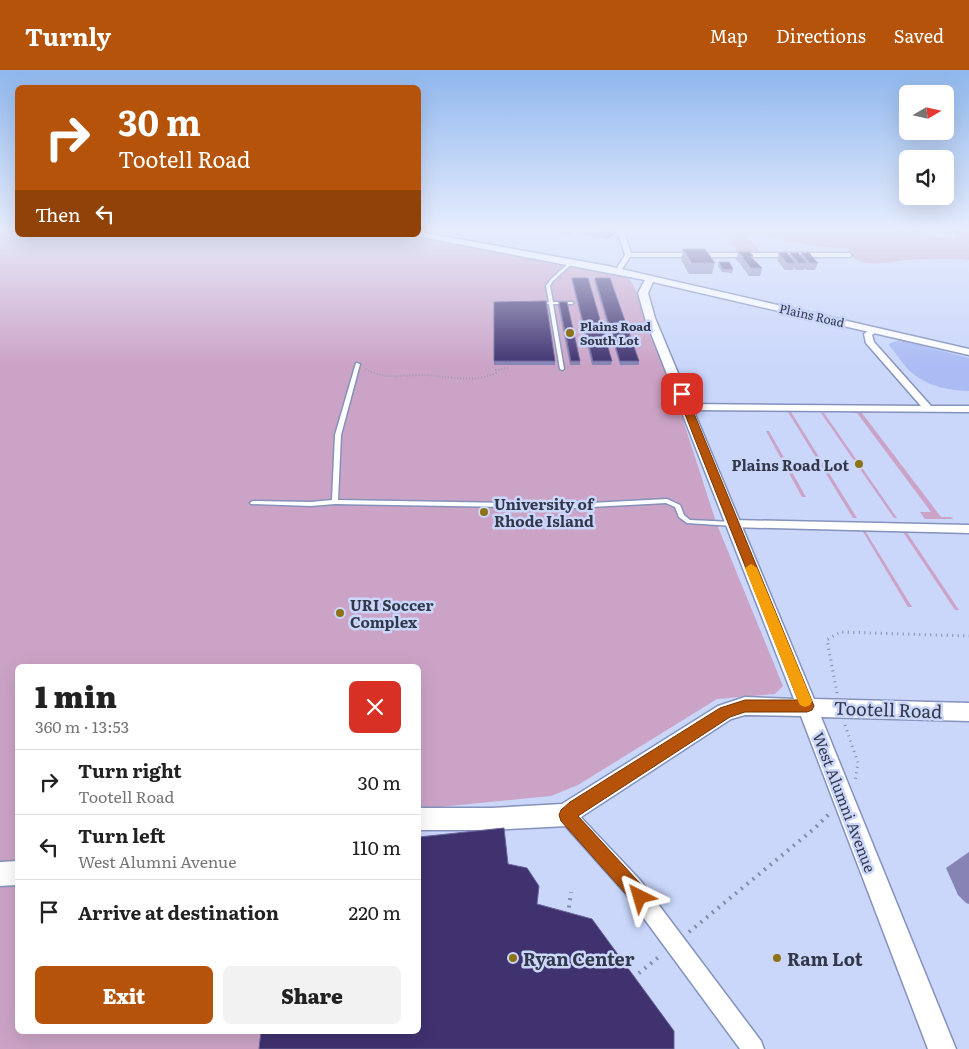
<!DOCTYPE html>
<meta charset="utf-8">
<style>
:root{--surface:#fff;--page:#f2f2f2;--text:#222;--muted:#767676;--line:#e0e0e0;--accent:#b45309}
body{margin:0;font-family:Literata,serif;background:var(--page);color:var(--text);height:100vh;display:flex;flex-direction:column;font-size:19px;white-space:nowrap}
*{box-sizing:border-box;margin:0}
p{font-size:16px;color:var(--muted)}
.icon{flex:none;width:28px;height:28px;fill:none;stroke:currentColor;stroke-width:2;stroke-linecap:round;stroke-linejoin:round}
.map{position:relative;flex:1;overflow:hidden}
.details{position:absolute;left:15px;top:594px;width:406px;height:370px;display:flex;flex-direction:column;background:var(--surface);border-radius:8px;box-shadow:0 5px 20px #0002}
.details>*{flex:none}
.hud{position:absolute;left:15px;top:15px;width:406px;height:152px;border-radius:8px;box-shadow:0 5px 20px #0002;background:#b45309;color:#fff;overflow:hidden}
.needle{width:32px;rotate:81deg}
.fabs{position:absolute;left:899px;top:15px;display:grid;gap:10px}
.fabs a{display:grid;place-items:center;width:55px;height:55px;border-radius:8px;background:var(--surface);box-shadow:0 5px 20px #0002;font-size:25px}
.pin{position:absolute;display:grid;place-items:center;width:42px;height:42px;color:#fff;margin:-21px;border-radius:10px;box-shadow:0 2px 8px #0006}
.me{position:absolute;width:55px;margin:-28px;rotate:320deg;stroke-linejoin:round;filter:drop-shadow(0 0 4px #0008)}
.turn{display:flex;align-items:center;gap:18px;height:105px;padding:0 20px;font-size:22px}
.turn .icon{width:65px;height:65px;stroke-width:2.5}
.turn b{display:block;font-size:35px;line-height:42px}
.then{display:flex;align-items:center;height:48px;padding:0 20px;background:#0003;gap:10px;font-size:19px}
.round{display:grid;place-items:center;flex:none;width:52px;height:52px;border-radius:8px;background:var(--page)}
.summary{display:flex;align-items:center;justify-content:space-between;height:85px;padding:0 20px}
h1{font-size:30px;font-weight:800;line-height:38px}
.button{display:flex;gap:10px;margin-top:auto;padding:10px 20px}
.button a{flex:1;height:58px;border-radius:8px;background:var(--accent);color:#fff;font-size:20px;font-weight:800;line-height:58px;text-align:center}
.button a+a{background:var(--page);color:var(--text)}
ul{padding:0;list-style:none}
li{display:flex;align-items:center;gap:15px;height:65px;padding:0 20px;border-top:1px solid var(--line)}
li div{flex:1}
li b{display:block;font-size:19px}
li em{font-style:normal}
header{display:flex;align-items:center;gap:30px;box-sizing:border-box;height:70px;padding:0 25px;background:var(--accent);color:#fff}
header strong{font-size:24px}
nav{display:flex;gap:28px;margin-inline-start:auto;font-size:18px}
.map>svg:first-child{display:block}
.green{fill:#cba3c6}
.water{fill:#abbcf4}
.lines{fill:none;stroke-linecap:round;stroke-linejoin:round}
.service-casing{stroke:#8492bc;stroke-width:3}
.minor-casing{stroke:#8492bc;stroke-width:3}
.tertiary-casing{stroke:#8492bc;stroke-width:3}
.path-far2{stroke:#848ea9;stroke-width:2;stroke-dasharray:0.5 2.5;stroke-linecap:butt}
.path-far1{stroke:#848ea9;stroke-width:3;stroke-dasharray:1 4.5;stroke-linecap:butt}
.path{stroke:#848ea9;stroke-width:4;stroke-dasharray:2 5.5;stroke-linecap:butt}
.service{fill:#fff;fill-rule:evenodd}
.minor{fill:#fff;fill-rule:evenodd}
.tertiary{fill:#fff;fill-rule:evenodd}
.wall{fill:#8584b5}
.shaded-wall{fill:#696499}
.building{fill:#40326f;stroke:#696499}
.route{fill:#b45309;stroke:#753606}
.slow{fill:#f59e0b}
.poi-dot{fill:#8d7216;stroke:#cad7fb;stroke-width:2}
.labels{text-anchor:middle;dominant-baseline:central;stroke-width:5;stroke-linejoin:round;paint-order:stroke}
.far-street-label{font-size:12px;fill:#323749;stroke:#cad7fb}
.far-poi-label{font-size:12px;font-weight:bold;fill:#323749;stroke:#cad7fb;text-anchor:start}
.poi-label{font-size:15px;font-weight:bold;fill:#323749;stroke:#cad7fb;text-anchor:start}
.street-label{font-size:15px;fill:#323749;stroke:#cad7fb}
.near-street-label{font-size:18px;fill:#323749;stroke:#cad7fb}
.near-poi-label{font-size:18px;font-weight:bold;fill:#323749;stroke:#cad7fb;text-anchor:start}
</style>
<header>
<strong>Turnly</strong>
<nav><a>Map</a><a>Directions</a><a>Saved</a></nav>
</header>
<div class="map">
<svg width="969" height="979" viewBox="0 0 969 979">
<rect width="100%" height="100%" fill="#cad7fb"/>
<path class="green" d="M0,159H17L18,165H415L607,200L623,205L631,211L650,248L716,452L783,616L775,624L717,629L578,715L551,726L419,739V596H18L17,804L0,806Z
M730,159H908L925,165L955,168L954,159H969V190C950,188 930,189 910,190C885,191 869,200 846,184L850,179L813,176L755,165L750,167V169L762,184L739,185L735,180L736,177L726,172H738L728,168L723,162L730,163Z
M847,341H870L871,343H862L941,447H951L953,449H925L920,442H931L857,343Z
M788,342H791L857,448H853Z
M821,343H824L897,448H894Z
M766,361H769L806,427H802Z
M864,459L912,537H908L862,460Z
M906,461L959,540H955L903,462Z
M17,814L18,961H273L271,979H0V816Z"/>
<path class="water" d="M900,270L969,288V321C951,321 927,316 912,303C904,296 897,285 889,275L890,273Z"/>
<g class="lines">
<defs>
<path id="service" d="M571,191L574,192L553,211L550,216L553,232H572L574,233L572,234H553L564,299L562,300L560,299L549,234L546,233L549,232L546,216L551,209Z
M356,293L360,294L341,365L338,430L572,434L667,429L680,435L684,445L690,450L733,452L736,454L733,456L687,453L679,447L675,437L666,433L572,438L335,434L311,436L251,434L250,433L251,432L253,431L311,432L332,430L335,365Z"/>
<path id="minor" d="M617,159H623L631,183H849L852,185L849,187H630L620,202L618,203L615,201L625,185Z
M872,258L879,260L872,265L874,272L931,336H969V342L687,340L682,337L687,334L921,336L866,273L864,264Z
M733,450L969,455V463L729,457L727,454L729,451Z
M567,736L573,739L640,810L761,971L764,979H740L626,824L561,751L558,745L561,739Z"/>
<path id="tertiary" d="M419,162L608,196L969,279V285L653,212L648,223L655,248L814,629L969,633V651L821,647L956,979H928L801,646L745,645L731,649L584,745L575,753L567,756L491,760H419V738H491L562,734L718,636L745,627L794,629L645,248L638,223L645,210L416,166L419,165Z
M18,791V815L0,816V792Z"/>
</defs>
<use href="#service" class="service-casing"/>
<use href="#minor" class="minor-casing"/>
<use href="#tertiary" class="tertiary-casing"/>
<path class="path-far2" d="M366,299C384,311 407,304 427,305C451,307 473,313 496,303V300L508,298"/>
<path class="path-far1" d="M837,623L827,570L840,562L969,566
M845,655L858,693L855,712"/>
<path class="path" d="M568,845L571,822
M689,862L815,758L832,741
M633,908L661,885"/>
<use href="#service" class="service"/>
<use href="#minor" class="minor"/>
<use href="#tertiary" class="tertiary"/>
</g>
<path class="wall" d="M561,159H576L568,165L561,164Z
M583,159H589L616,162L609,169L582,164Z
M683,179L715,193L712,204H689L681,190Z
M738,182L753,186L752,188L762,198L760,206H749L740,194V193L736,190Z
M779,183L789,186L790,183L800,186L801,183L818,193L815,200H807L805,198L804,200H796L794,198L793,200H785L777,190Z
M719,192L733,199L732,203L722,202L718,196Z
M572,208L612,291L611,295H592L572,212Z
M595,208L639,291V295H620L594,211Z
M494,232L555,291V295H494Z
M559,232L580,291V295H570L558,236Z
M969,782V834L966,833L958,825L946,798Z"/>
<path class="shaded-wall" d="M569,159H576L568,165Z
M613,159H617L616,162L609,169V162Z"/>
<path class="building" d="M589,159H613L609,162Z
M683,179H705L715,193H692Z
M738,182H750L753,186H750L762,198H751L742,187H744Z
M779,183H787L795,193H787Z
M790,183H798L807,193H799Z
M801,183H809L818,193H810Z
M719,192H729L733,199H723Z
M572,208H588L612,291H593Z
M595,208H610L639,291H620Z
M546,231L555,291H494V232Z
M559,232H567L580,291H571Z
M504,758L508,794L527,798L539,816L537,834L592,849L674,961V979H259L261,961H419V767Z"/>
<linearGradient id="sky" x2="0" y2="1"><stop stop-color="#8fb7ed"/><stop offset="0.54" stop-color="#e7edfd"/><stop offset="1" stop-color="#e7edfd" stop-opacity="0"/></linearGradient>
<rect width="969" height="296" fill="url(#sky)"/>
<path class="route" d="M682,322L686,324L814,636L812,640L807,642H745L730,647L578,746L647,821L649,827L647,833L640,836L634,833L561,751L559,745L561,740L570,732L720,638L745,630H798L677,324Z"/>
<path class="slow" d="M751,494L757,498L812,631L810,635L805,637L800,635L798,631L745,498Z"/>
<g class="poi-dot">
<circle cx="570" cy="263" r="5"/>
<circle cx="859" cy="394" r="5"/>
<circle cx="484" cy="442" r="5"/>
<circle cx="340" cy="543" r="5"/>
<circle cx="513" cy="888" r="5"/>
<circle cx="777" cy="888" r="5"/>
</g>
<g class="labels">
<g class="far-street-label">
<text transform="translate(812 245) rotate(13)">Plains Road</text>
</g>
<g class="far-poi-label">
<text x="580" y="256">Plains Road<tspan x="580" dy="14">South Lot</tspan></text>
</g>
<g class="poi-label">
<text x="849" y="394" text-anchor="end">Plains Road Lot</text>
<text x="494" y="433">University of<tspan x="494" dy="17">Rhode Island</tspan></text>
<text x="350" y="534">URI Soccer<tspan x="350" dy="17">Complex</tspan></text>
</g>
<g class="street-label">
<text transform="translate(845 732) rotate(69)">West Alumni Avenue</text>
</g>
<g class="near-street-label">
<text transform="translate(888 639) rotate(2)">Tootell Road</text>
</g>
<g class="near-poi-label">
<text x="523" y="888">Ryan Center</text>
<text x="787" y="888">Ram Lot</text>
</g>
</g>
</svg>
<div class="fabs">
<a><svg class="needle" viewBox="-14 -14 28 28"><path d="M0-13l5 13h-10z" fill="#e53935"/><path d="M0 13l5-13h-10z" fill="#767676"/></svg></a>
<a><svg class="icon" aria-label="sound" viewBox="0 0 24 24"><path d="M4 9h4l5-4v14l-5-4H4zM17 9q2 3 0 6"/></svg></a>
</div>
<div class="pin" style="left:682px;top:324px;background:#d93025"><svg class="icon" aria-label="arrive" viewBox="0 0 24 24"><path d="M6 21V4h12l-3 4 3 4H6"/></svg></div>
<svg class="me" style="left:640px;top:827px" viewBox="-20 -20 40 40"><path d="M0-17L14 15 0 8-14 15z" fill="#b45309" stroke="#fff" stroke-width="4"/></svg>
<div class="hud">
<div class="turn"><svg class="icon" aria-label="right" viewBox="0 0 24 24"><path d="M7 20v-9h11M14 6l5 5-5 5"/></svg><div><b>30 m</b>Tootell Road</div></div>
<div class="then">Then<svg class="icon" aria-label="left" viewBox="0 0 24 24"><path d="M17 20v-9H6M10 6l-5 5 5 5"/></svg></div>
</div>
<section class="details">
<div class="summary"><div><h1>1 min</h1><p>360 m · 13:53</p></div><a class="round" style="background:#d93025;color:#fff"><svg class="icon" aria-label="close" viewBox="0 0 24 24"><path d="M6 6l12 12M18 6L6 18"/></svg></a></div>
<ul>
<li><svg class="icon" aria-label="right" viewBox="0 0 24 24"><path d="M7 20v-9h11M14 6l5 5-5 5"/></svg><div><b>Turn right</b><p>Tootell Road</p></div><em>30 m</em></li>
<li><svg class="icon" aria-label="left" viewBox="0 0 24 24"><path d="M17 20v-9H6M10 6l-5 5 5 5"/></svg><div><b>Turn left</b><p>West Alumni Avenue</p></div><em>110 m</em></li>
<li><svg class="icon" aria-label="arrive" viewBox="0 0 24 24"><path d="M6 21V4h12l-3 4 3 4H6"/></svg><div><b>Arrive at destination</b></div><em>220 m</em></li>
</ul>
<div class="button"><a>Exit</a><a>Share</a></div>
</section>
</div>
